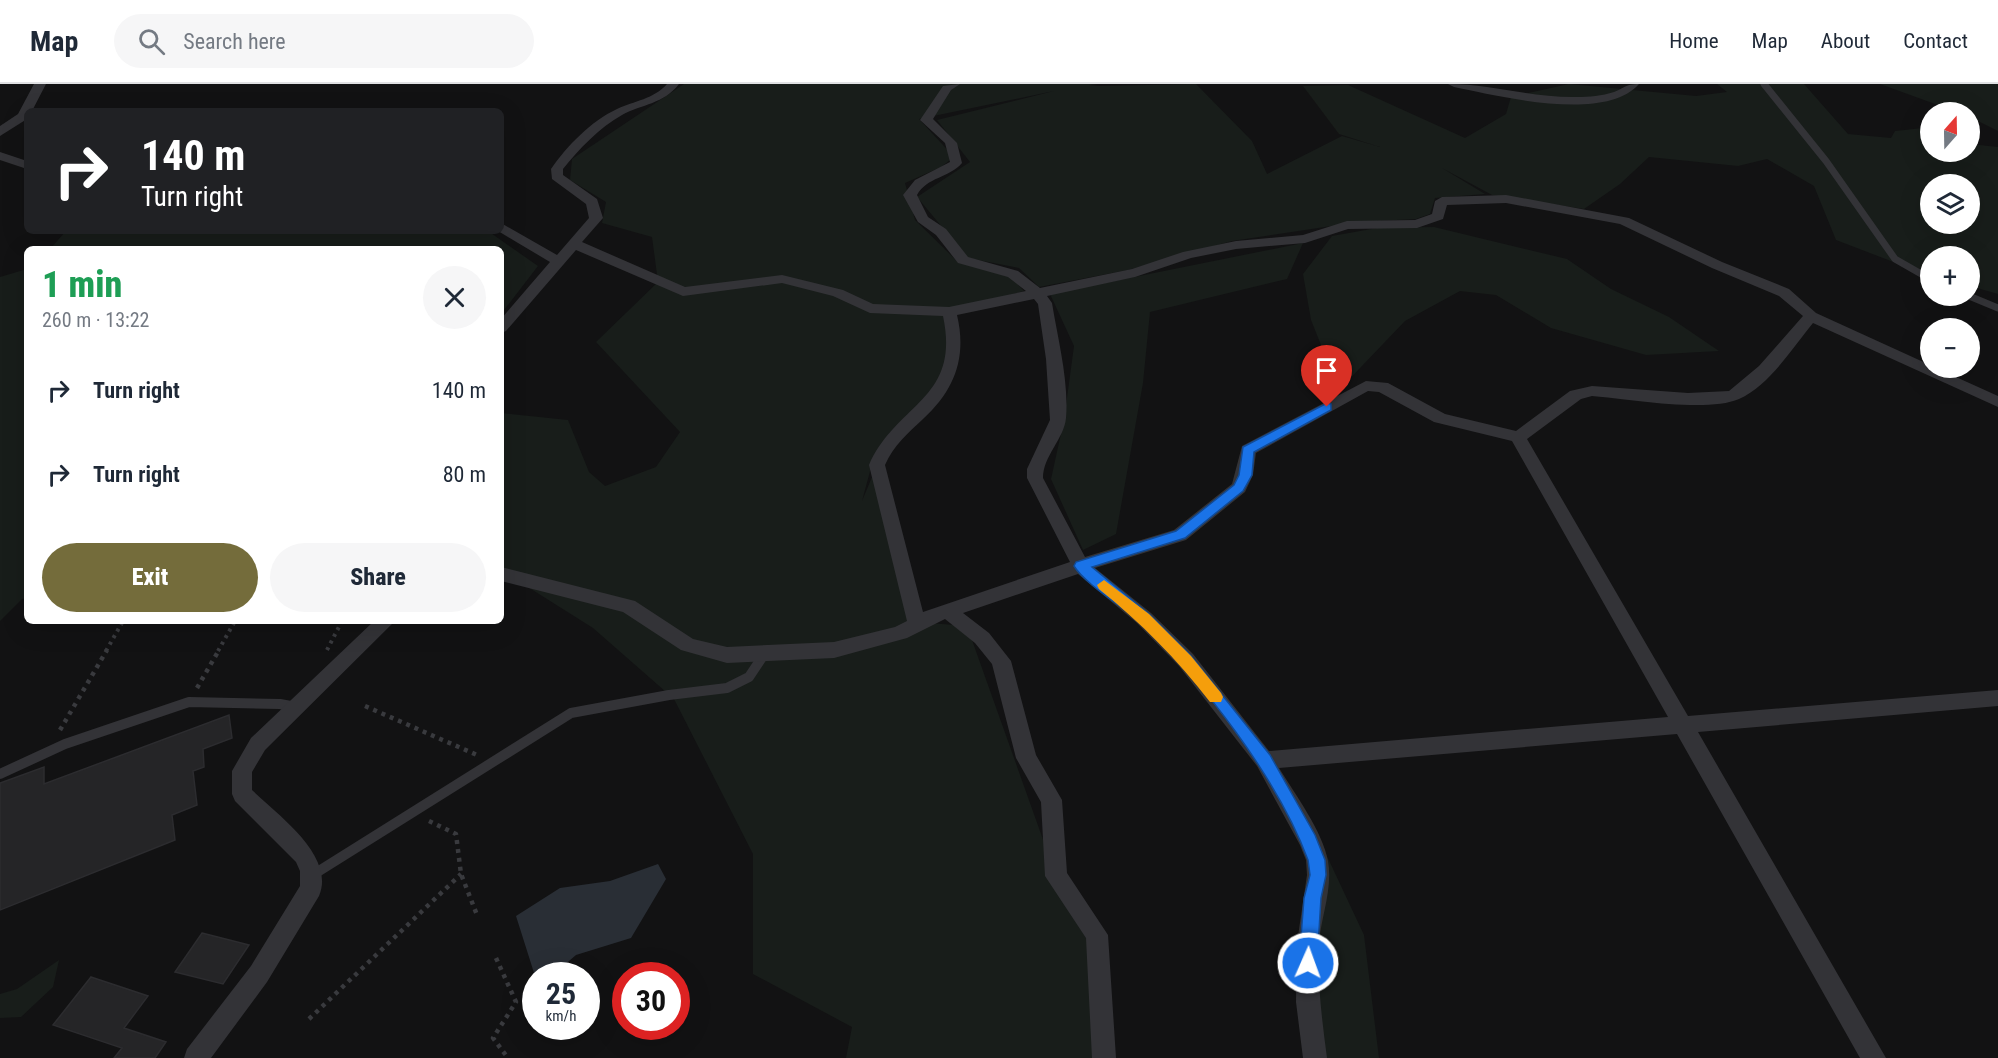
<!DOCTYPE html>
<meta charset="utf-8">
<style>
:root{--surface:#fff;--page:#f6f6f7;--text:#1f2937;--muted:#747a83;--line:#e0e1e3;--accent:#746c3b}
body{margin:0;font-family:"Roboto Condensed",sans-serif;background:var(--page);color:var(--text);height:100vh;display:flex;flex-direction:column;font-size:22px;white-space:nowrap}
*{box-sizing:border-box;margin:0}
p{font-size:20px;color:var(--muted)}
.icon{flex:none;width:33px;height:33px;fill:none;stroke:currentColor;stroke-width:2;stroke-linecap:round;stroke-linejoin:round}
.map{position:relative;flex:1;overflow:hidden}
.details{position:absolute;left:24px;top:162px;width:480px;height:378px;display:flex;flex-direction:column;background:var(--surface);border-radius:9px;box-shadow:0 6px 24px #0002}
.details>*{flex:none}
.banner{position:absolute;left:24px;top:24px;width:480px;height:126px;border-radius:9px;box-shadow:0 6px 24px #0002;background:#202124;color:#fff;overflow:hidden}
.needle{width:39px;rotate:20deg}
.controls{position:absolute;left:1920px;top:18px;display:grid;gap:12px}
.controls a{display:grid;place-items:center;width:60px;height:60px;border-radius:50%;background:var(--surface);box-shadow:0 6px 24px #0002;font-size:30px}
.speed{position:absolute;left:522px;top:878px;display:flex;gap:12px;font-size:30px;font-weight:700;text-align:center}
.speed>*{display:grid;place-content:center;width:78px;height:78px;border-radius:50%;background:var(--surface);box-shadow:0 6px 24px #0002;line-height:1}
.speed small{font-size:15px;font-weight:400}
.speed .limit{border:9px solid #d22;background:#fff;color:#111}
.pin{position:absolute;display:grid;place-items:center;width:51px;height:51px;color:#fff;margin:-62px -26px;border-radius:50% 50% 50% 0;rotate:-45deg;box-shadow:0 0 6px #0007}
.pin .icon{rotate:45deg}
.me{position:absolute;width:66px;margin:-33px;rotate:2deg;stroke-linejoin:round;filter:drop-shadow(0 0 4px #0008)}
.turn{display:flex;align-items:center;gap:21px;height:126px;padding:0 18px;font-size:27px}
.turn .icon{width:78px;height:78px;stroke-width:2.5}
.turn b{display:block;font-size:42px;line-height:51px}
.round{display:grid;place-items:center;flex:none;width:63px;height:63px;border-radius:32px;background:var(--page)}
.headline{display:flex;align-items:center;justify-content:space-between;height:102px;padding:0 18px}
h1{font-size:36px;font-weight:800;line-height:45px;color:#1e9e55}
.button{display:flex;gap:12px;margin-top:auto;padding:12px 18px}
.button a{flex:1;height:69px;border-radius:36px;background:var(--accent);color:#fff;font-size:24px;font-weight:800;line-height:69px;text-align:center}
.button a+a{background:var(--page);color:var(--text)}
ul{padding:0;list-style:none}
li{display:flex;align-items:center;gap:18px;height:84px;padding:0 18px}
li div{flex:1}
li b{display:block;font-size:22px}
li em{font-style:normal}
header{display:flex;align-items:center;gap:36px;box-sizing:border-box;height:84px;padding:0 30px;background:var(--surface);border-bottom:2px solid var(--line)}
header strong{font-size:28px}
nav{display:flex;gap:33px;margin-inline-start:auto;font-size:21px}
.search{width:420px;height:54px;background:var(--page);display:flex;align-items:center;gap:15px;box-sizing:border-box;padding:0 21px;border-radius:33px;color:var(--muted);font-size:22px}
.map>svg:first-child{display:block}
.green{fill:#181d1a;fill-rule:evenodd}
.water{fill:#292e35}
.building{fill:#252527;stroke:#2c2c2f;stroke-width:1.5}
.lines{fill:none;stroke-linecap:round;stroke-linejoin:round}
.path-far1{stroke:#393a3e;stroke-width:4;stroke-dasharray:3 4.5;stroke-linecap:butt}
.path{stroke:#393a3e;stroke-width:4.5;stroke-dasharray:4 5;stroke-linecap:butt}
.service-far1{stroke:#333337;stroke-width:7}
.service{stroke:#333337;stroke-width:10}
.minor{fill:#333337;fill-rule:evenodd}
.route{fill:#1a73e8;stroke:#114b97;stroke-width:1.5}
.slow{fill:#f59e0b}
</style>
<header>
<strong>Map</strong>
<div class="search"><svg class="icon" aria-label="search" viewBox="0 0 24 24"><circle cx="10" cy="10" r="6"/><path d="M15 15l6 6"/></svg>Search here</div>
<nav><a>Home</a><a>Map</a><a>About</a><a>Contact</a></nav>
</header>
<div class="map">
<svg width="1998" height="974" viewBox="0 0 1998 974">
<rect width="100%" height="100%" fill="#121213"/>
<path class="green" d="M684,0H1098L1089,1L1098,2L1196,0L1252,57L1267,90L1342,52L1380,63L1339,50L1303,2L1348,1L1465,54L1506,30L1511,13L1569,0L1696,12L1727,8L1717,0H1804L1848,50L1891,54L1895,47L1923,44L1930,46V68H1970V60L1998,63V210L1970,202V172H1930V192L1836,156L1814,102L1767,75L1738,82L1649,73L1620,100L1584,125L1492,111L1442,84L1485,110L1435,114L1430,130L1416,135L1358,138L1232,157L1128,186L1039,203L1019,184L968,174L917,113L970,78L937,36L1054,7L919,35L954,73L941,83L905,99L915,136L958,178L1010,192L1024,207L949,228L947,289L872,380L862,417L877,381L917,538L967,542L1056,792L1098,866L1097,974H846L852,943L753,890V770L674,615L593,544L501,486V329L568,336L589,388L605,402L656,383L680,348L596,258L658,198L652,153L602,139L606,118L570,96L572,75ZM1930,100H1970V140H1930Z
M1880,0H1998V47L1970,33V28H1957Z
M1434,143L1567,175L1611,205L1669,233L1719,267L1646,271L1551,244L1496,211L1460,207L1405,237L1339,306L1311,236L1303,190L1332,152L1377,144Z
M66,147H488L538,182L501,230V165H50Z
M1303,159L1287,195L1150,228L1143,299L1116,450L1083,466L1051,395L1064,336L1074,262L1050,210Z
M27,185V514L22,515L0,537V193Z
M1326,770L1364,851L1379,974H1315L1308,918Z
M59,876L53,903L21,933L0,934V910L17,905Z"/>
<path class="water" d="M658,780L666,795L631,854L576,871L556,888L535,892L516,832L560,804L610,797Z"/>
<path class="building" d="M229,631L232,654L203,665L204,683L193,687L197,721L172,731L175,756L0,826V699L44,683V700Z
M202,849L249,861L223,900L175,888Z
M91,893L148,912L124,944L166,958L155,974H114L122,964L53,941Z"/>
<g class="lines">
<path class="path-far1" d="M327,566L342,537
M106,567L123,537
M218,567L235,537"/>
<path class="path" d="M197,604L219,566
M365,622L477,671
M60,646L107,566
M429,737L456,750L461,790L477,831
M496,874L516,918L493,954L508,974
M309,935L461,790"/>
<path class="service-far1" d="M1764,0L1826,77L1895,175L1930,195
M1969,212L1998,224"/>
<path class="service" d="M0,690L65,660L189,618L280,620L296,623
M311,792L571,629L669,611L727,604L749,593L765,569"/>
<path class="minor" d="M34,0H46L32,27H27V35L0,52V42L18,30Z
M667,0H679C664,20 642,20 622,31C599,44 579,65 563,85V91L597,115L603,134L582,158L685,203L782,191L843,206L873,220L949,223L1026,207L1008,193L958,179L936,151L918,138L903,111L915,96L950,78L945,59L920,36L943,2L960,0L951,6L933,35L957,59L962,79C949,94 927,93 917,111L928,133L946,145L968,173L1018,187L1040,204L1132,185L1183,168L1236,157L1303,151L1347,137L1415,136L1432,130L1435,117L1442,113L1506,111L1629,134L1722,178L1789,205L1816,229L1930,281V284H1936L1998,312V323L1813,239C1793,263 1770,301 1739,315C1707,329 1629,315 1592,312L1581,315L1527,355L1688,632L1998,606V622L1698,648L1886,974H1860L1677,650L1279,684C1295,710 1323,748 1328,777C1333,804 1321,833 1319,859C1317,898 1322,936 1327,974H1303L1296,918L1297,859L1307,791L1306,776L1300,761L1257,682L1179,582L1137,539L1078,490L963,529L989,549L1011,577L1036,671L1062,716L1067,789L1108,851L1116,974H1092L1086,854L1045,792L1041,718L1016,674L992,580L975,559L945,535L907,554L834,574L727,579L681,566L623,528L501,497V483L635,517L693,555L727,563L834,558L895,543L907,537L869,381C896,319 961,316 943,232L870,229L833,212L782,199L683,212L576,166L506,247L501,249V235L550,178L498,147H501V139L557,171L589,134L586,120L552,95L551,85C567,62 591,37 617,25C634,17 654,15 667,0ZM1506,119L1620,140L1712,184L1779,212L1803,232L1759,282L1729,307L1688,309L1592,302L1570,307L1516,347L1445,330L1388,299L1366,297L1242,362L1232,400L1174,446L1085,473L1043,394C1043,372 1064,355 1066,334C1069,297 1058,256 1052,219L1047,212L1135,193L1191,174L1236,165L1305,159L1348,145L1417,144L1443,135L1447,121ZM1034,215L1038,220L1046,275L1050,336L1027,385V394L1070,478L923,528L885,381C894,361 908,349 923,335C955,306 967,273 957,231ZM1368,307L1379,308L1434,338L1512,357L1668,633L1269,667L1193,570L1151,529L1095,484L1186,456L1245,408L1253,391L1256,369Z
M1448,0C1491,0 1534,14 1577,13C1589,13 1602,12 1614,8C1625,4 1625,0 1639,0C1605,39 1499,12 1454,3Z
M0,68L27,77V85L0,76Z
M374,537H395L265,666L252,688V706C278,731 336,772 319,812L267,898L211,974H184L187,965L251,882L300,802V787L296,778L235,717L232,710V687L251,654Z"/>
</g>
<path class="route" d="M1327,319L1331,320V326L1254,368L1252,391L1243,407L1185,454L1092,483L1149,530L1191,572L1270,671L1315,751L1325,776L1326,791L1321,814L1317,879L1314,885L1308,887L1302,885L1299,879L1304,814L1310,791L1308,776C1278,695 1203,597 1140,538C1123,523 1084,499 1074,482L1076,478L1176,447L1234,401L1239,391L1243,363Z"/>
<path class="slow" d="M1104,496L1149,530L1191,572L1221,609L1223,613L1221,618H1210C1177,575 1141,539 1099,505L1097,501Z"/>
</svg>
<div class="controls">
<a><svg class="needle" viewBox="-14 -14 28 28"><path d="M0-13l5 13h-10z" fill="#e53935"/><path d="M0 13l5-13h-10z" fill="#747a83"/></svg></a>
<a><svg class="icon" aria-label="layers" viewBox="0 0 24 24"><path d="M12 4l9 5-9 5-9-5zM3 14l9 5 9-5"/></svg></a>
<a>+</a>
<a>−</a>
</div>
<div class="speed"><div>25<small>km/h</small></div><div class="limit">30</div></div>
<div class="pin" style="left:1327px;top:323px;background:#d93025"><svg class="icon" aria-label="arrive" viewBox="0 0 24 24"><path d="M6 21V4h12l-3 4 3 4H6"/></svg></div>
<svg class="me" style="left:1308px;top:879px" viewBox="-20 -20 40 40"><circle r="17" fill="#1a73e8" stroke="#fff" stroke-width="3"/><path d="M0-11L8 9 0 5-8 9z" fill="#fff"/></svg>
<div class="banner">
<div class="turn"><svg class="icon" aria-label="right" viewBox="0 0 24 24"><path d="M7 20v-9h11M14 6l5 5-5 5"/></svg><div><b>140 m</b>Turn right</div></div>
</div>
<section class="details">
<div class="headline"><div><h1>1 min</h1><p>260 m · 13:22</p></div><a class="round"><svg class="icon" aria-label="close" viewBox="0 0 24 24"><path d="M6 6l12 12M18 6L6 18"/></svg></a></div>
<ul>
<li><svg class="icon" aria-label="right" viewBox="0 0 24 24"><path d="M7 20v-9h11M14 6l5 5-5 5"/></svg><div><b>Turn right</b></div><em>140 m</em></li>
<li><svg class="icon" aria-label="right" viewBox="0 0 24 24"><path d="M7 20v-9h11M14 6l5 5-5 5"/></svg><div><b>Turn right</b></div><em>80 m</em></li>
</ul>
<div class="button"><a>Exit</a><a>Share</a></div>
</section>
</div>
